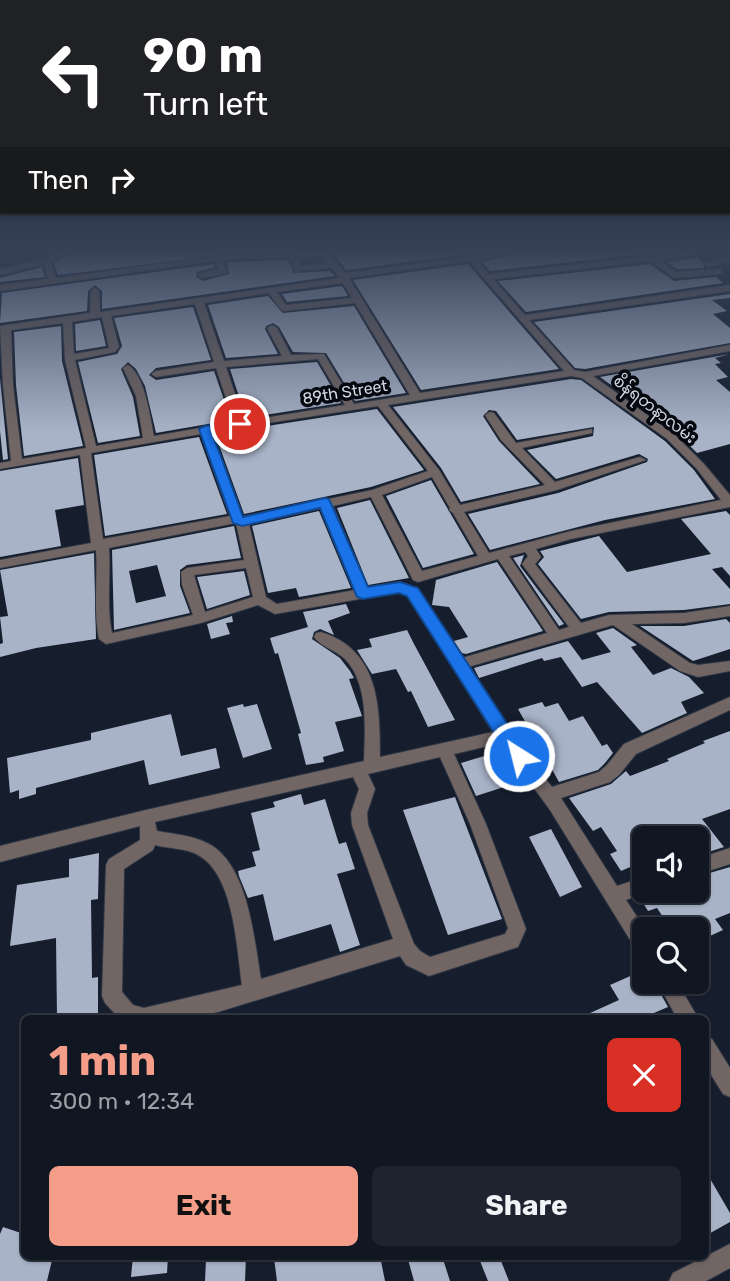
<!DOCTYPE html>
<meta charset="utf-8">
<style>
:root{--surface:#101622;--page:#1e232f;--text:#f1f3f6;--muted:#9c9fa5;--line:#303540;--accent:#f49e89}
body{margin:0;font-family:Rubik,"Noto Sans Myanmar",sans-serif;background:var(--page);color:var(--text);height:100vh;display:flex;flex-direction:column;font-size:26px;white-space:nowrap}
*{box-sizing:border-box;margin:0}
p{font-size:23px;color:var(--muted)}
.icon{flex:none;width:38px;height:38px;fill:none;stroke:currentColor;stroke-width:2;stroke-linecap:round;stroke-linejoin:round}
.map{position:relative;flex:1;overflow:hidden}
.details{position:absolute;left:21px;top:1015px;width:688px;height:245px;display:flex;flex-direction:column;background:var(--surface);border-radius:10px;box-shadow:0 2px 5px #0004,0 0 0 2px var(--line)}
.details>*{flex:none}
.hud{position:absolute;left:0px;top:0px;width:732px;height:214px;box-shadow:0 2px 5px #0004,0 0 0 2px var(--line);background:#202124;color:#fff;overflow:hidden}
.tools{position:absolute;left:632px;top:826px;display:grid;gap:14px}
.tools a{display:grid;place-items:center;width:77px;height:77px;border-radius:10px;background:var(--surface);box-shadow:0 2px 5px #0004,0 0 0 2px var(--line);font-size:35px}
.pin{position:absolute;display:grid;place-items:center;width:60px;height:60px;color:#fff;margin:-30px;border:4px solid #fff;border-radius:50%;box-shadow:0 2px 7px #0007}
.me{position:absolute;width:77px;margin:-38px;rotate:324deg;stroke-linejoin:round;filter:drop-shadow(0 0 5px #0008)}
.turn{display:flex;align-items:center;gap:24px;height:147px;padding:0 28px;font-size:32px}
.turn .icon{width:91px;height:91px;stroke-width:2.5}
.turn b{display:block;font-size:49px;line-height:60px}
.then{display:flex;align-items:center;height:66px;padding:0 28px;background:#0003;gap:14px;font-size:26px}
.round{display:grid;place-items:center;flex:none;width:74px;height:74px;border-radius:10px;background:var(--page)}
.summary{display:flex;align-items:center;justify-content:space-between;height:119px;padding:0 28px}
h1{font-size:42px;font-weight:700;line-height:52px;color:var(--accent)}
.button{display:flex;gap:14px;margin-top:auto;padding:14px 28px}
.button a{flex:1;height:80px;border-radius:10px;background:var(--accent);color:#111;font-size:28px;font-weight:700;line-height:80px;text-align:center}
.button a+a{background:var(--page);color:var(--text)}
.map>svg:first-child{display:block}
.building{fill:#a8b3c8;fill-rule:evenodd}
.lines{fill:none;stroke-linecap:round;stroke-linejoin:round}
.street-casing{stroke:#303846;stroke-width:2}
.street{fill:#716664;fill-rule:evenodd}
.route{fill:#1a73e8;stroke:#114b97;stroke-width:2}
.labels{text-anchor:middle;dominant-baseline:central;stroke-width:7;stroke-linejoin:round;paint-order:stroke}
.far-street-label{font-size:16px;fill:#d2d8e3;stroke:#05080f}
</style>
<div class="map">
<svg width="730" height="1281" viewBox="0 0 730 1281">
<rect width="100%" height="100%" fill="#161e2d"/>
<path class="building" d="M74,252L152,253H241L58,275L54,263Z
M349,252H460L461,255L346,270L334,254Z
M523,252H660L490,271L482,262Z
M697,258L703,262L704,268L677,269L667,262Z
M288,260L294,273L330,271L335,276L102,309V291L95,285L88,291L87,311L0,323L2,293L214,264L215,267L197,272L196,277L203,281L229,274L227,262Z
M468,264L559,369L421,390L353,280Z
M650,264L674,281L716,277L723,283L526,312L498,281Z
M42,267L45,277L0,282V278Z
M342,286L348,296L287,302L282,294Z
M730,294V298L712,300L727,311L713,314L730,328V343L585,369L575,368L534,322Z
M268,296L283,313L354,306L406,393L355,401L326,353L293,352L279,327L273,323L266,326L265,329L278,354L226,358L208,305Z
M193,307L211,360L156,368L149,375L156,380L214,371L231,420L156,433L145,386L136,369L128,362L121,369L133,397L140,436L98,443L78,362L117,354L122,346L114,318Z
M100,320L106,346L76,351L75,324Z
M61,326L62,361L83,446L24,456L16,385L14,332Z
M730,354L715,358L721,363L715,364L728,377L716,380L730,392V444L697,453L677,433L600,377Z
M317,362L341,403L246,418L230,369Z
M0,378L8,459L3,460L0,431Z
M571,379L581,380L665,441L694,470L715,499L605,520L490,550L468,514L558,493L647,462L648,459L639,454L556,479L527,450L593,436L594,427L517,440L496,411L489,410L483,416L499,441L540,484L461,502L441,468L393,407Z
M377,409L424,470L371,487L244,514L215,434Z
M199,437L227,514L105,536L94,455Z
M78,458L84,505L55,510L61,546L0,557V471Z
M431,480L474,554L423,568L386,496Z
M370,500L409,578L368,585L337,508Z
M319,511L351,588L299,597L296,588L268,593L252,526Z
M726,511L730,515V576L722,567L712,569L730,589V604L684,610L609,612L581,619L538,564L544,557L540,551L599,536L627,572L711,554L681,519Z
M234,526L241,558L187,565L180,570V586L190,613L114,630L112,550ZM157,565L166,596L136,603L129,571Z
M94,553L96,639L36,648L0,657V644L3,643L0,617L8,616L0,570Z
M524,555L520,566L564,624L559,626L513,558Z
M497,562L543,631L466,654L462,653L454,641L468,637L449,607L432,605L436,580Z
M244,571L250,595L207,609L197,577Z
M346,604L350,613L328,621L334,635L320,629L314,632L312,639L340,658L350,671L354,678L349,679L362,716L335,722L344,751L323,757L324,762L306,765L298,734L301,733L278,653L275,654L270,638L308,627L303,612Z
M232,616L233,622L226,623L230,634L211,639L207,624Z
M726,619L730,623V649L693,661L640,626H684Z
M613,628L637,645L631,647L653,675L671,668L689,677L704,693L681,702L687,713L642,733L597,682L582,687L561,657L544,661L542,658L479,678L474,668L568,641L582,660L611,652L596,633Z
M407,630L414,644L455,720L428,727L411,691L408,692L396,669L372,674L357,650L372,647L369,639Z
M542,702L545,707L558,703L569,721L583,716L602,746L607,744L613,753L605,763L598,770L559,782L518,709Z
M243,704L244,707L257,704L272,749L243,758L227,708Z
M171,714L181,756L216,748L220,768L149,785L144,760L36,788V794L19,799V790L10,793L7,758L91,740V733Z
M730,731V809L702,819L724,847L696,856V838H644V861L621,871L610,854L617,851L601,827L593,831L569,798L611,784L626,771L630,776L669,761L667,759L705,743L703,741Z
M491,754L507,786L476,796L461,763Z
M301,794L304,805L325,799L339,844L346,842L355,869L337,874L360,945L340,952L331,924L274,941L263,894L248,898L239,876L238,871L256,866L252,852L260,850L251,813L275,807L273,802Z
M455,797L502,919L448,935L403,810Z
M551,829L582,887L560,897L529,837Z
M99,853L98,899L91,900L92,978L98,977V1018H57L56,938L10,946L17,885L69,877V859Z
M730,867V913L715,919L723,930L699,941L696,929H691L689,926L671,929L657,908L648,911L640,898L653,891H696V877Z
M644,970V982H654L668,1007L642,1018H579L619,1000L610,985Z
M705,1170L730,1213V1222L705,1236Z
M3,1227L24,1234V1256H53L47,1281H0V1234Z
M133,1256H168L167,1273L131,1277Z
M246,1256L245,1281H205L206,1259Z
M282,1256H380L385,1281H277L274,1258Z
M407,1256H442L450,1281H414Z
M478,1256H499L509,1281H488Z"/>
<g class="lines">
<defs>
<path id="street" d="M60,252H72L51,262L56,278L217,256L327,252L345,273L465,257L462,252H470L473,256L521,252L477,260L489,274L687,252L698,254L694,256L660,260L676,272L722,269V273L719,274L674,278L651,261L493,279L525,315L730,285V291L529,320L574,370L585,372L730,345V351L593,376L675,435L704,464L730,495V507L571,539L536,549L541,557L535,564L581,623L609,615L684,613L730,606V616L684,623L632,624L690,663L698,665L730,661V671L698,677L680,671L613,625L468,667L509,732L552,787L599,772L607,765L624,744L730,697V710L636,754L619,775L610,782L561,798L617,886L644,877V891H650L626,900L645,929L644,954L637,951L550,810L501,743L454,754L486,824L526,929L518,947L429,976L406,965L400,956L218,1012L187,1018H119L105,1003L102,996L106,865L109,859L140,840V826L0,862V846L146,810L364,761C365,729 369,684 345,659C336,650 321,647 314,637L316,633L321,632C379,650 380,706 380,757L493,732L408,595L399,592L275,614L258,605L201,623L106,644L99,639C93,609 98,580 96,550L0,568V560L91,543L80,455L0,469V463L11,461L3,385L0,326L90,313L91,291L95,288L99,291L100,312L340,278L331,268L295,271L290,257L223,260L227,273L202,278L198,275L199,273L219,269L215,261L0,291V285L48,279L44,264L0,275V269L44,259ZM321,256L327,263L301,266L298,257ZM469,261L564,371L420,393L349,278ZM343,283L352,298L286,305L277,292ZM269,293L281,310L284,311L355,303L410,395L354,404L324,354L291,355L277,328L272,325L267,328L282,356L224,361L204,303ZM195,304L214,362L156,371L151,374L156,377L216,368L234,422L154,436C150,417 145,375 128,365L123,368L136,396L143,438L96,446L75,360L115,352L119,347L111,316ZM102,317L109,348L74,354L72,322ZM63,323L65,360L86,448L22,459L13,385L11,330ZM318,359L345,405L244,421L226,367ZM571,376L582,378L667,439L696,468L721,500L571,531L489,553L464,512L557,490L646,460L640,457L636,458L555,482L522,448L592,433V429L516,443L494,413L490,412L485,415L501,440L545,485L460,505L439,470L388,405ZM378,406L428,471L372,490L242,517L211,432ZM201,434L230,516L103,539L91,453ZM432,477L450,508L449,510L453,513L478,556L422,571L382,495ZM371,497L413,580L418,582L498,559L547,633L462,658L418,589L400,582L367,588L333,506ZM321,508L355,590L277,604L266,597L249,524ZM236,523L244,560L187,568L181,572L182,585L193,615L112,633C106,605 111,576 109,548ZM525,552L528,556L522,564L569,627L559,630L509,556ZM246,568L253,597L205,612L194,575ZM440,757L470,824L508,928L505,934L430,957L420,951L414,944L368,825L367,813L375,789L368,774ZM353,777L359,789L351,813L352,825L393,939L261,979C254,939 248,860 205,842C190,835 173,834 157,831L155,822ZM155,845C169,849 186,848 198,855C234,874 237,949 242,985L144,1008L133,1005L122,992L124,869L153,850Z
M730,257V261L708,267L704,264Z
M730,848V864L696,875V859Z
M657,982H677L698,1018H677Z
M705,1036L712,1039L730,1068V1097L723,1094L705,1065Z
M730,1244V1268L706,1281H669L673,1273Z"/>
</defs>
<use href="#street" class="street-casing"/>
<use href="#street" class="street"/>
</g>
<linearGradient id="sky" x2="0" y2="1"><stop stop-color="#0c1019"/><stop offset="0.58" stop-color="#364157"/><stop offset="1" stop-color="#364157" stop-opacity="0"/></linearGradient>
<rect width="730" height="432" fill="url(#sky)"/>
<path class="route" d="M240,421L246,424L245,427L212,432L243,517L325,498L329,499L368,587L400,582L418,588L525,751L528,756L525,761L519,763L512,761L407,596L399,593L363,599L357,597L320,508L242,526L233,523L199,429L205,426Z"/>
<g class="labels">
<g class="far-street-label">
<text transform="translate(345 392) rotate(-9)">89th Street</text>
<text transform="translate(655 409) rotate(38)">စိန်ရတနာလမ်း</text>
</g>
</g>
</svg>
<div class="tools">
<a><svg class="icon" aria-label="sound" viewBox="0 0 24 24"><path d="M4 9h4l5-4v14l-5-4H4zM17 9q2 3 0 6"/></svg></a>
<a><svg class="icon" aria-label="search" viewBox="0 0 24 24"><circle cx="10" cy="10" r="6"/><path d="M15 15l6 6"/></svg></a>
</div>
<div class="pin" style="left:240px;top:424px;background:#d93025"><svg class="icon" aria-label="arrive" viewBox="0 0 24 24"><path d="M6 21V4h12l-3 4 3 4H6"/></svg></div>
<svg class="me" style="left:519px;top:756px" viewBox="-20 -20 40 40"><circle r="17" fill="#1a73e8" stroke="#fff" stroke-width="3"/><path d="M0-11L8 9 0 5-8 9z" fill="#fff"/></svg>
<div class="hud">
<div class="turn"><svg class="icon" aria-label="left" viewBox="0 0 24 24"><path d="M17 20v-9H6M10 6l-5 5 5 5"/></svg><div><b>90 m</b>Turn left</div></div>
<div class="then">Then<svg class="icon" aria-label="right" viewBox="0 0 24 24"><path d="M7 20v-9h11M14 6l5 5-5 5"/></svg></div>
</div>
<section class="details">
<div class="summary"><div><h1>1 min</h1><p>300 m · 12:34</p></div><a class="round" style="background:#d93025;color:#fff"><svg class="icon" aria-label="close" viewBox="0 0 24 24"><path d="M6 6l12 12M18 6L6 18"/></svg></a></div>
<div class="button"><a>Exit</a><a>Share</a></div>
</section>
</div>
